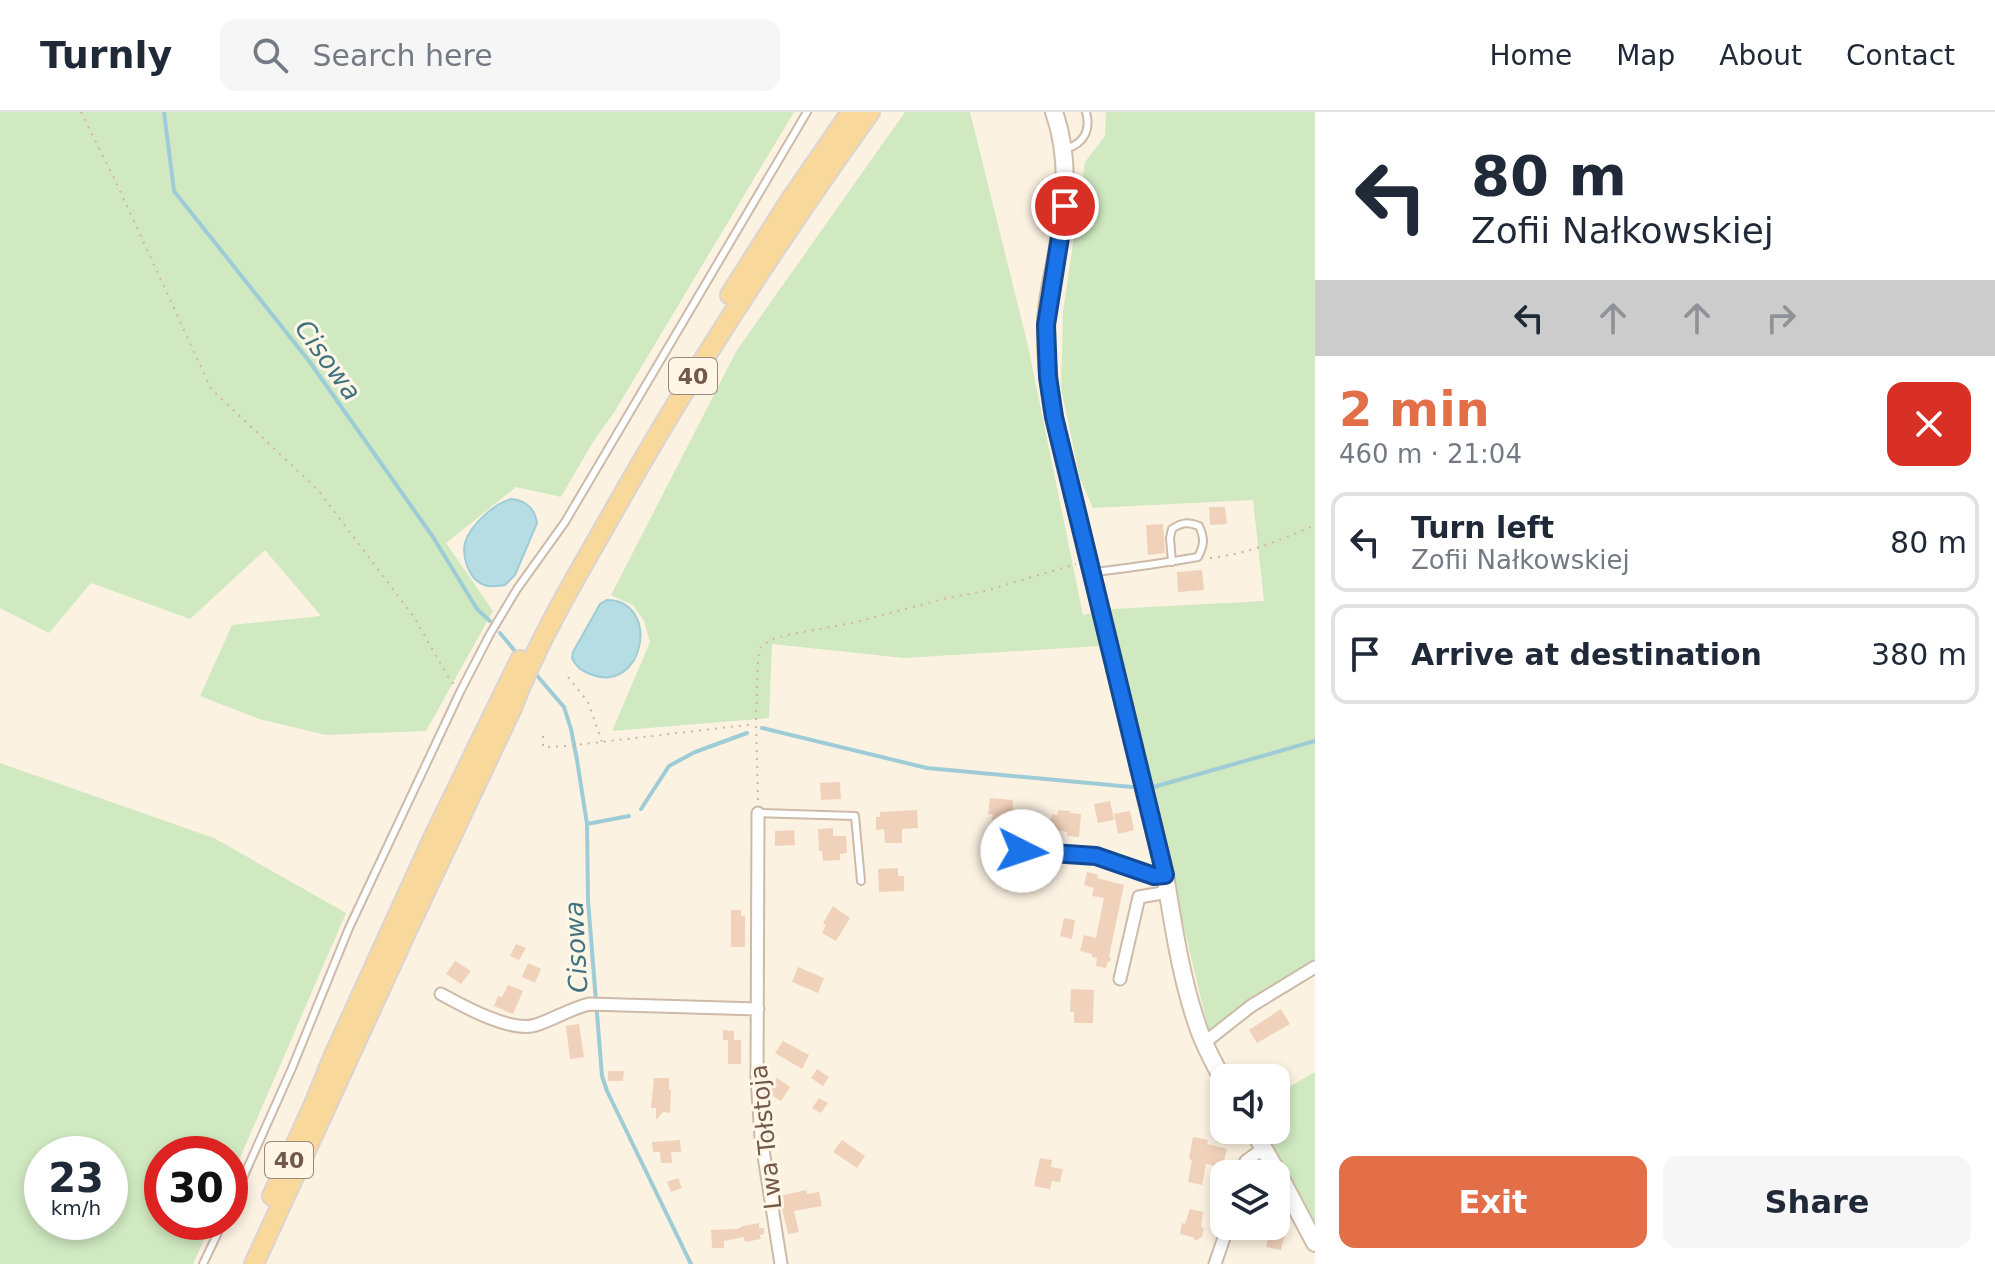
<!DOCTYPE html>
<meta charset="utf-8">
<style>
:root{--surface:#fff;--page:#f6f6f7;--text:#1f2937;--muted:#747a83;--line:#e0e1e3;--accent:#e36f49}
body{margin:0;font-family:"DejaVu Sans",sans-serif;background:var(--page);color:var(--text);height:100vh;display:flex;flex-direction:column;font-size:30px;white-space:nowrap}
*{box-sizing:border-box;margin:0}
p{font-size:26px;color:var(--muted)}
.icon{flex:none;width:44px;height:44px;fill:none;stroke:currentColor;stroke-width:2;stroke-linecap:round;stroke-linejoin:round}
.map{position:relative;flex:1;overflow:hidden}
.drawer{display:flex;flex-direction:column;background:var(--surface);width:680px}
.drawer>*{flex:none}
.banner{background:#fff;color:var(--text);overflow:hidden}
.fabs{position:absolute;left:1210px;top:952px;display:grid;gap:16px}
.fabs a{display:grid;place-items:center;width:80px;height:80px;border-radius:16px;background:var(--surface);box-shadow:0 4px 12px #0003;font-size:40px}
.speed{position:absolute;left:24px;top:1024px;display:flex;gap:16px;font-size:40px;font-weight:700;text-align:center}
.speed>*{display:grid;place-content:center;width:104px;height:104px;border-radius:50%;background:var(--surface);box-shadow:0 4px 12px #0003;line-height:1}
.speed small{font-size:20px;font-weight:400}
.speed .limit{border:12px solid #d22;background:#fff;color:#111}
.pin{position:absolute;display:grid;place-items:center;width:68px;height:68px;color:#fff;margin:-34px;border:4px solid #fff;border-radius:50%;box-shadow:0 2px 8px #0007}
.me{position:absolute;width:88px;margin:-44px;rotate:94deg;stroke-linejoin:round;filter:drop-shadow(0 0 6px #0008)}
.turn{display:flex;align-items:center;gap:28px;height:168px;padding:0 24px;font-size:36px}
.turn .icon{width:104px;height:104px;stroke-width:2.5}
.turn b{display:block;font-size:56px;line-height:68px}
.lanes{display:flex;align-items:center;height:76px;padding:0 24px;background:#0003;justify-content:center;gap:40px;direction:ltr}
.lanes .off{opacity:.35}
.round{display:grid;place-items:center;flex:none;width:84px;height:84px;border-radius:16px;background:var(--page)}
.head{display:flex;align-items:center;justify-content:space-between;height:136px;padding:0 24px}
h1{font-size:48px;font-weight:800;line-height:60px;color:var(--accent)}
.button{display:flex;gap:16px;margin-top:auto;padding:16px 24px}
.button a{flex:1;height:92px;border-radius:16px;background:var(--accent);color:#fff;font-size:32px;font-weight:800;line-height:92px;text-align:center}
.button a+a{background:var(--page);color:var(--text)}
ul{padding:0;list-style:none}
li{display:flex;align-items:center;gap:24px;height:100px;margin:0 16px 12px;padding:0 8px;border:4px solid var(--line);border-radius:16px}
li div{flex:1}
li b{display:block;font-size:30px}
li em{font-style:normal}
header{display:flex;align-items:center;gap:48px;box-sizing:border-box;height:112px;padding:0 40px;background:var(--surface);border-bottom:2px solid var(--line)}
header strong{font-size:38px}
nav{display:flex;gap:44px;margin-inline-start:auto;font-size:28px}
.search{width:560px;height:72px;background:var(--page);display:flex;align-items:center;gap:20px;box-sizing:border-box;padding:0 28px;border-radius:16px;color:var(--muted);font-size:30px}
main{display:flex;flex:1;min-height:0}
.map>svg:first-child{display:block}
.green{fill:#d0e9c1;fill-rule:evenodd}
.water{fill:#b7dde4;stroke:#9eccd6;stroke-width:2}
.lines{fill:none;stroke-linecap:round;stroke-linejoin:round}
.stream{stroke:#9eccd6;stroke-width:4}
.building{fill:#f0d1ba}
.lane-casing{stroke:#cdbaa9;stroke-width:10}
.street-casing{stroke:#cdbaa9;stroke-width:15}
.secondary-casing{stroke:#d1bca9;stroke-width:20}
.primary-casing{stroke:#dbd4d0;stroke-width:22}
.path{stroke:#d5b49e;stroke-width:2;stroke-dasharray:2 6;stroke-linecap:butt}
.lane{stroke:#fff;stroke-width:6}
.street{stroke:#fff;stroke-width:11}
.secondary{stroke:#fff;stroke-width:16}
.primary{stroke:#f9d89c;stroke-width:18}
.route-casing{stroke:#114b97;stroke-width:20}
.route{stroke:#1a73e8;stroke-width:14}
.labels{text-anchor:middle;dominant-baseline:central;stroke-width:6;stroke-linejoin:round;paint-order:stroke}
.shield{fill:#fff6e8;stroke:#9d8879;stroke-width:2}
.shield-label{font-size:22px;font-weight:bold;fill:#735949}
.street-label{font-size:24px;fill:#735949;stroke:#fff6e8}
.water-label{font-size:26px;font-style:italic;fill:#40737f;stroke:#fff6e8}
</style>
<header>
<strong>Turnly</strong>
<div class="search"><svg class="icon" aria-label="search" viewBox="0 0 24 24"><circle cx="10" cy="10" r="6"/><path d="M15 15l6 6"/></svg>Search here</div>
<nav><a>Home</a><a>Map</a><a>About</a><a>Contact</a></nav>
</header>
<main>
<div class="map">
<svg width="1315" height="1152" viewBox="0 0 1315 1152">
<rect width="100%" height="100%" fill="#fcf2e2"/>
<path class="green" d="M0,0H794L615,299L593,330L561,385L516,375L446,431L493,499L426,619L326,623L259,607L200,584L232,513L321,504L265,438L190,507L91,471L49,521L0,496Z
M905,0H970L1028,234L1083,503L1112,497L1264,489L1253,388L1093,396L1080,367L1061,276L1063,199L1085,50L1105,24L1106,0H1315V850L1255,887L1209,920L1116,533L904,546L772,532L769,606L612,619L650,530L644,509L633,493L611,483L737,238Z
M0,651L214,726L346,801L230,1069V1042H162V1110H212L193,1152H0ZM42,1042H110V1110H42Z
M1276,957L1287,976L1315,960V1115L1294,1073L1262,1018H1276V966H1261Z"/>
<path class="water" d="M511,387C526,388 535,397 537,411L515,463L505,473C496,474 487,476 480,471C468,464 462,444 465,431C470,413 494,392 511,387Z
M607,488C662,489 644,584 590,562C581,558 576,555 572,546L573,540L600,492Z"/>
<g class="lines">
<path class="stream" d="M164,0L174,79L309,249L433,425L477,497L490,509
M500,521L519,544
M533,559L564,595L571,617L577,648L587,712L588,789L602,964L607,979L691,1152
M762,616L927,656L1132,675
M1150,676L1315,629
M641,697L669,654L695,640L747,621
M587,712L629,704"/>
</g>
<path class="building" d="M1209,395H1225L1227,412L1210,413Z
M1163,412L1165,441L1148,443L1146,413Z
M1202,458L1204,478L1178,480L1177,460Z
M840,670L841,687L821,688L820,671Z
M990,686L1013,688L1012,704H1007V709L992,708L993,702H988Z
M1110,689L1114,708L1098,711L1094,692Z
M917,698L918,716L902,717V731H885L884,717L876,718V705H880V700Z
M1058,698L1070,699V701L1081,702L1079,725L1067,724V720L1050,717L1052,702L1057,703Z
M1130,699L1134,718L1118,722L1114,702Z
M833,716V724H846L847,741L840,742V748L823,749L822,739H819L818,717Z
M794,718L795,733L775,734V719Z
M989,739L1009,741L1008,753L988,752Z
M898,756V764H904V779L879,780L878,757Z
M1087,760L1098,763L1097,766L1124,773L1109,844L1111,848L1107,851L1106,856L1096,854L1097,846L1092,845V842L1080,839L1084,823L1096,826L1104,786L1092,784L1094,776L1084,773Z
M833,794L850,806L836,829L822,821L826,813L823,811Z
M731,798H741V804H745V835H731Z
M1064,806L1075,808L1072,827L1060,824Z
M516,832L526,836L519,848L510,844Z
M455,849L471,859L461,872L446,862Z
M528,851L541,857L535,871L522,865Z
M798,855L824,866L818,881L792,870Z
M508,873L523,879L513,902L494,894L498,884L502,885Z
M1071,877L1094,878L1093,911H1074V900H1070Z
M1281,897L1290,912L1257,931L1249,918Z
M579,912L584,945L570,947L566,914Z
M723,918L734,919V928H741V952H728V928H723Z
M783,929L809,943L802,957L775,941Z
M817,957L829,965L823,974L811,966Z
M608,959H624L623,969H608Z
M654,966H669V978H671L670,1001L663,1000L656,1008V996H651Z
M777,966L790,975L781,989L768,981Z
M819,986L828,991L821,1001L812,996Z
M1193,1025L1208,1028L1207,1032L1227,1037L1223,1052L1216,1050L1215,1054L1206,1052L1202,1073L1188,1070L1192,1048L1189,1047Z
M680,1028L681,1040H671L672,1051H661L660,1040H653L652,1030Z
M842,1028L865,1044L857,1056L833,1040Z
M1040,1046L1052,1048L1051,1055L1063,1057L1060,1070L1052,1069L1050,1077L1034,1074Z
M678,1066L682,1076L671,1080L667,1070Z
M806,1078L807,1082L819,1080L822,1094L794,1099L799,1120L788,1122L779,1084Z
M1190,1097L1203,1100L1201,1115L1204,1116L1202,1125L1195,1129L1193,1125L1180,1122L1182,1111L1185,1112Z
M759,1111V1116H764V1122L760,1123L761,1127L745,1130L744,1125L724,1129V1136H712L711,1118L737,1117L743,1114Z
M1271,1114H1283L1282,1116H1286L1281,1138L1266,1135Z"/>
<g class="lines">
<defs>
<path id="lane" d="M1066,37C1084,31 1091,18 1086,0
M1095,460C1129,456 1164,451 1198,445C1204,433 1205,427 1199,414C1188,410 1182,410 1172,417L1170,426L1172,450
M758,701L855,704L861,769
M230,1095L292,956L349,816L461,578L490,522L517,477L565,410L807,0
M203,1152L223,1110"/>
<path id="street" d="M758,701L757,966L761,1025L781,1152
M1022,739L1096,744L1154,764L1165,763
M1120,867L1139,785L1168,780
M441,882C463,894 511,921 536,913C554,907 570,897 589,892L758,897
M1204,931L1251,894L1315,855
M1240,1062L1246,1049L1264,1036
M1215,1152L1228,1114"/>
<path id="secondary" d="M1054,0C1071,48 1065,98 1056,146C1052,168 1046,191 1046,213C1045,244 1049,275 1054,305L1165,763C1173,812 1181,866 1197,912C1203,932 1214,951 1224,970
M1253,1018L1279,1063L1315,1131"/>
<path id="primary" d="M730,183L789,90L851,0
M272,1084L314,992L334,943L434,724L520,548
M254,1152L405,823L512,596C538,528 576,465 612,402C690,263 777,130 870,0"/>
</defs>
<use href="#lane" class="lane-casing"/>
<use href="#street" class="street-casing"/>
<use href="#secondary" class="secondary-casing"/>
<use href="#primary" class="primary-casing"/>
<path class="path" d="M81,0L115,68L211,277L318,378L414,505L450,568L454,572
M1210,446C1248,442 1280,428 1315,413
M568,565L588,590L602,630
M543,624V635L567,634L755,612
M758,688L756,611L758,546L761,534L773,527L787,523L852,511L947,486L985,479L1076,452"/>
<use href="#lane" class="lane"/>
<use href="#street" class="street"/>
<use href="#secondary" class="secondary"/>
<use href="#primary" class="primary"/>
</g>
<g class="lines">
<defs>
<path id="route" d="M1022,739L1096,744L1154,764L1165,763L1054,305L1048,265L1046,213L1065,94"/>
</defs>
<use href="#route" class="route-casing"/>
<use href="#route" class="route"/>
</g>
<g class="labels">
<g class="shield">
<rect x="669" y="246" width="48" height="36" rx="6"/>
<rect x="265" y="1030" width="48" height="36" rx="6"/>
</g>
<g class="shield-label">
<text x="693" y="264">40</text>
<text x="289" y="1048">40</text>
</g>
<g class="street-label">
<text transform="translate(766 1025) rotate(-96)">Lwa Tołstoja</text>
</g>
<g class="water-label">
<text transform="translate(328 248) rotate(54)">Cisowa</text>
<text transform="translate(576 835) rotate(-93)">Cisowa</text>
</g>
</g>
</svg>
<div class="fabs">
<a><svg class="icon" aria-label="sound" viewBox="0 0 24 24"><path d="M4 9h4l5-4v14l-5-4H4zM17 9q2 3 0 6"/></svg></a>
<a><svg class="icon" aria-label="layers" viewBox="0 0 24 24"><path d="M12 4l9 5-9 5-9-5zM3 14l9 5 9-5"/></svg></a>
</div>
<div class="speed"><div>23<small>km/h</small></div><div class="limit">30</div></div>
<div class="pin" style="left:1065px;top:94px;background:#d93025"><svg class="icon" aria-label="arrive" viewBox="0 0 24 24"><path d="M6 21V4h12l-3 4 3 4H6"/></svg></div>
<svg class="me" style="left:1022px;top:739px" viewBox="-20 -20 40 40"><circle r="19" fill="#fff"/><path d="M0-13L10 11 0 6-10 11z" fill="#1a73e8"/></svg>
</div>
<section class="drawer">
<div class="banner">
<div class="turn"><svg class="icon" aria-label="left" viewBox="0 0 24 24"><path d="M17 20v-9H6M10 6l-5 5 5 5"/></svg><div><b>80 m</b>Zofii Nałkowskiej</div></div>
<div class="lanes"><svg class="icon" aria-label="left" viewBox="0 0 24 24"><path d="M17 20v-9H6M10 6l-5 5 5 5"/></svg><svg class="icon off" aria-label="ahead" viewBox="0 0 24 24"><path d="M12 20V5M6 11l6-6 6 6"/></svg><svg class="icon off" aria-label="ahead" viewBox="0 0 24 24"><path d="M12 20V5M6 11l6-6 6 6"/></svg><svg class="icon off" aria-label="right" viewBox="0 0 24 24"><path d="M7 20v-9h11M14 6l5 5-5 5"/></svg></div>
</div>
<div class="head"><div><h1>2 min</h1><p>460 m · 21:04</p></div><a class="round" style="background:#d93025;color:#fff"><svg class="icon" aria-label="close" viewBox="0 0 24 24"><path d="M6 6l12 12M18 6L6 18"/></svg></a></div>
<ul>
<li><svg class="icon" aria-label="left" viewBox="0 0 24 24"><path d="M17 20v-9H6M10 6l-5 5 5 5"/></svg><div><b>Turn left</b><p>Zofii Nałkowskiej</p></div><em>80 m</em></li>
<li><svg class="icon" aria-label="arrive" viewBox="0 0 24 24"><path d="M6 21V4h12l-3 4 3 4H6"/></svg><div><b>Arrive at destination</b></div><em>380 m</em></li>
</ul>
<div class="button"><a>Exit</a><a>Share</a></div>
</section>
</main>
